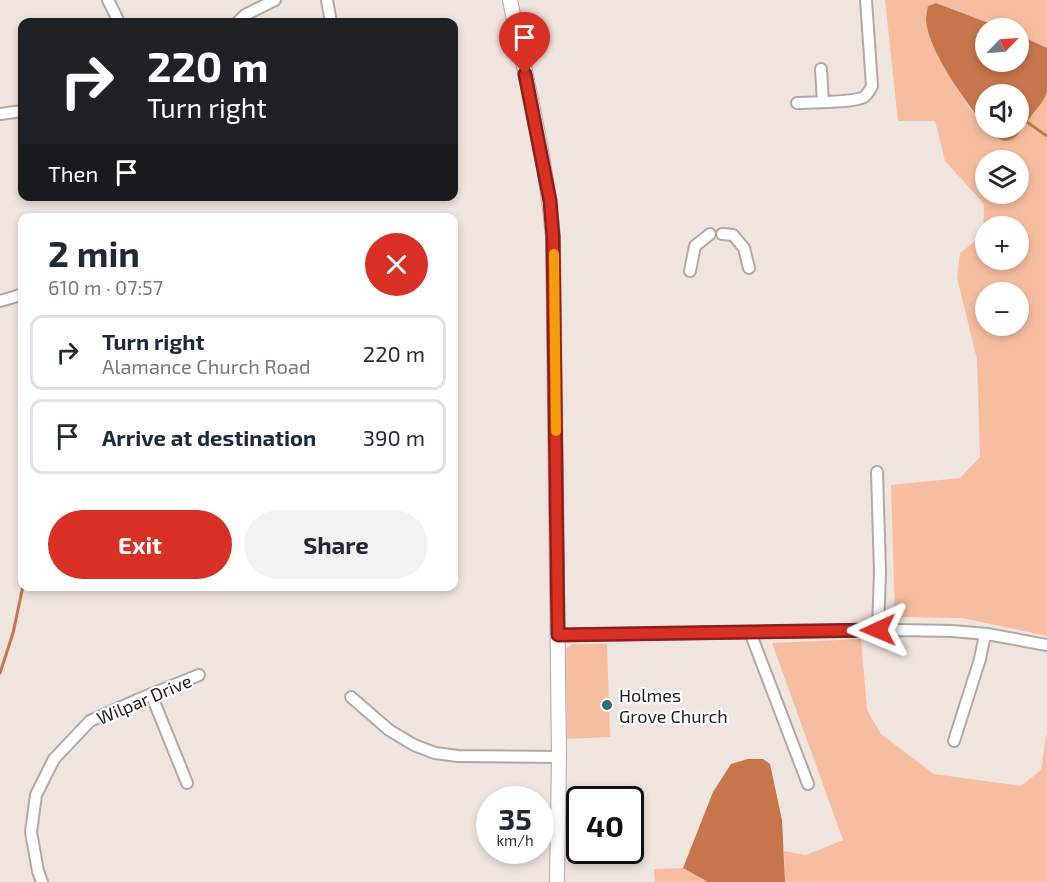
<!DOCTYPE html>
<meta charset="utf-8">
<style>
:root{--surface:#fff;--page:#f2f2f3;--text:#1f2937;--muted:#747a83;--line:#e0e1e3;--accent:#d93025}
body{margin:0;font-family:"Exo 2",sans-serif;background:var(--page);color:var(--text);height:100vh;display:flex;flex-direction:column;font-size:22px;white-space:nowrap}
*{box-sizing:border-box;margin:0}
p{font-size:20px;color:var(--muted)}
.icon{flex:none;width:33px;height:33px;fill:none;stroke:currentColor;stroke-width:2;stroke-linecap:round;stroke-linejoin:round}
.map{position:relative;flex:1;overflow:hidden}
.drawer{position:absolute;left:18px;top:213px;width:440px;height:378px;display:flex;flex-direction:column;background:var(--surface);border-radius:12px;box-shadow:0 3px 9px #0003}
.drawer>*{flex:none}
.guide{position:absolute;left:18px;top:18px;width:440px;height:183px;border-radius:12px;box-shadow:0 3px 9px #0003;background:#202124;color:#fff;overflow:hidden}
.needle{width:39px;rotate:65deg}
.tools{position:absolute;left:975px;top:18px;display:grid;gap:12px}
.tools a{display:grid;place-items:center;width:54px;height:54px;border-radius:50%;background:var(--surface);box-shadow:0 3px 9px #0003;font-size:30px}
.speed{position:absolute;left:476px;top:786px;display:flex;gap:12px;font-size:30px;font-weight:700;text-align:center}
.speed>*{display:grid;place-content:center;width:78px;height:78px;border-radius:50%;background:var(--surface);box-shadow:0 3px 9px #0003;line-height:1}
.speed small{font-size:15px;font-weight:400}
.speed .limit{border:3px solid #111;border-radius:9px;background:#fff;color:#111}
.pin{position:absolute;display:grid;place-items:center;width:51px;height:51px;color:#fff;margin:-62px -26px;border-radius:50% 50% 50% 0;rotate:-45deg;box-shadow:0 0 6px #0007}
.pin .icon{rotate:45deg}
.me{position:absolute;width:66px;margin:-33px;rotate:269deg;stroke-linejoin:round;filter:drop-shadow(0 0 4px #0008)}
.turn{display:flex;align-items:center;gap:21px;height:126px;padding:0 30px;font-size:27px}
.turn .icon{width:78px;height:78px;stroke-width:2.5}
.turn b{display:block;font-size:42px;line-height:51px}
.then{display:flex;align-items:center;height:57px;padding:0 30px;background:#0003;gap:12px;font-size:22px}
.round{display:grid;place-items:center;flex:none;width:63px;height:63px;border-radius:32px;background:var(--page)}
.head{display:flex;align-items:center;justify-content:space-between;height:102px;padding:0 30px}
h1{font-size:36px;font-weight:700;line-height:45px}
.button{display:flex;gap:12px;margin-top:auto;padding:12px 30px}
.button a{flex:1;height:69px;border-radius:36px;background:var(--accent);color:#fff;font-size:24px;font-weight:700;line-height:69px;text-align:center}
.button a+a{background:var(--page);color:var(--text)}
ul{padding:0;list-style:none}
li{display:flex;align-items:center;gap:18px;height:75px;margin:0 12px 9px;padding:0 18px;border:3px solid var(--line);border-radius:12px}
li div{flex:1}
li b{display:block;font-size:22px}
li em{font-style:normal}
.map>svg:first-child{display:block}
.green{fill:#f7bda0;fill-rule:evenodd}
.water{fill:#c7764c}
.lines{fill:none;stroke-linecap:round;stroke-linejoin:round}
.stream{stroke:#c7764c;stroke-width:3}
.minor-casing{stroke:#b3a8a2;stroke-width:14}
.major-casing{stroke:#b3a8a2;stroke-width:16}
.minor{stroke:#fff;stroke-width:10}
.major{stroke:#fff;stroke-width:14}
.route-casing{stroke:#8d1f18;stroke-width:15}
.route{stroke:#d93025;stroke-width:10}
.slow{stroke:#f59e0b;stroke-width:10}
.poi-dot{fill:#267173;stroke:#fff;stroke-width:2}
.labels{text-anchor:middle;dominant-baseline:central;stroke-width:4.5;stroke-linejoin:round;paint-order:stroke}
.poi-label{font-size:18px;fill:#201c1a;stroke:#fff;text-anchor:start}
.street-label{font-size:18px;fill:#201c1a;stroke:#fff}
</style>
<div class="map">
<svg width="1047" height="882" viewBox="0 0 1047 882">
<rect width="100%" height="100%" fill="#f0e4de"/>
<path class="green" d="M885,0H1047V48L1019,35L1018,28H1002L937,3L949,76L969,107L991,132L1020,133L1047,93V636L962,618L895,617L891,485L960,478L980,457L977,359L957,278L960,253L983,235L984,204L945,161L935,121H898ZM986,160H1018V194H986ZM986,226H1018V260H986ZM986,292H1018V326H986Z
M861,639L867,710L881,734L934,774L1021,786L1041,770L1047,731V882H785L784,851L806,855L843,840L772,643Z
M572,644H607L610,737L567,739L566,649Z
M683,868L708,882H655L654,869Z"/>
<path class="water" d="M936,3L1002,28H986V62H1018L1019,35L1047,48C1047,61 1047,79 1047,91C1046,99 1037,108 1032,115C1018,135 1009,154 987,128H1018V94H986L985,126C966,102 928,51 926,20C926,16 927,11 928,6Z
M748,759H763L770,764L782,820L785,882H708L683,868L713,792L731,764Z"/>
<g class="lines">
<path class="stream" d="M1025,118L1027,122L1047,136
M0,673L13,633L23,586"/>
<defs>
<path id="minor" d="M108,0L119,22
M327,0L331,22
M238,22L245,15L275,0
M821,69L823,102
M797,103C812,102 852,103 864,97C868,94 870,90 872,86L866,0
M0,114L22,111
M722,234L733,235L744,248L749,268
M690,271L695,246L710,234
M0,301L14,297L22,294
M877,472L880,572L878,630
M750,632L808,784
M558,635L897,630L952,631L987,634L1047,645
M151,694L187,783
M351,697L389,730L414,745L435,753L458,756L559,757
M954,741L980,659L985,634
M42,882L38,871L31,832L36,795L54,759L90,721L137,700L199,675"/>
<path id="major" d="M510,0C526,79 546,157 553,237L559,757L557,882"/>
</defs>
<use href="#minor" class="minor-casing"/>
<use href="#major" class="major-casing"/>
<use href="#minor" class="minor"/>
<use href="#major" class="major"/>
</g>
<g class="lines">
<defs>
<path id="route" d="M525,74L550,201L553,237L558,635L878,630"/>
</defs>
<use href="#route" class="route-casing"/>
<use href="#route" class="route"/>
<path class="slow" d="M554,254L556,431"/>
</g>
<circle class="poi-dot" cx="607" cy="705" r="6"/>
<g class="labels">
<g class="poi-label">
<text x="619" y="695">Holmes<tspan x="619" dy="21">Grove Church</tspan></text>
</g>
<g class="street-label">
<text transform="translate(144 699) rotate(-23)">Wilpar Drive</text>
</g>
</g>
</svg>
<div class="tools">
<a><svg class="needle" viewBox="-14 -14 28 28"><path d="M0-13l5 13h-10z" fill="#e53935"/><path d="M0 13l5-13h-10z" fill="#747a83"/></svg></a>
<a><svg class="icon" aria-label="sound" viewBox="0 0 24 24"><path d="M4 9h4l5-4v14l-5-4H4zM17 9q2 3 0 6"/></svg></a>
<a><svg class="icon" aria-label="layers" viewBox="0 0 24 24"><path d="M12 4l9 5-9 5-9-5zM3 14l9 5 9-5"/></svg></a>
<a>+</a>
<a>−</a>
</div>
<div class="speed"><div>35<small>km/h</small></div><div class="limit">40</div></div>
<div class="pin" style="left:525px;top:74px;background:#d93025"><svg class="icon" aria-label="arrive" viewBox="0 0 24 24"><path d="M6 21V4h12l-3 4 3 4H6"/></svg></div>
<svg class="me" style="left:878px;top:630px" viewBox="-20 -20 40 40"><path d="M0-17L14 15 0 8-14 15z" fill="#d93025" stroke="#fff" stroke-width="4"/></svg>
<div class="guide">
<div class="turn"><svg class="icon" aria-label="right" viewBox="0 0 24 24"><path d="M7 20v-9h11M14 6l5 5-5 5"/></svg><div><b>220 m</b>Turn right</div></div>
<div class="then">Then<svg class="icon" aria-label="arrive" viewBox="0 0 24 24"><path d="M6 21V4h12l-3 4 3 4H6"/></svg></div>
</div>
<section class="drawer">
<div class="head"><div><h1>2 min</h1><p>610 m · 07:57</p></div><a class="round" style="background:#d93025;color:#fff"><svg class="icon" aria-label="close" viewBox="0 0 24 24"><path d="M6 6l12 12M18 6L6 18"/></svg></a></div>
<ul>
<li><svg class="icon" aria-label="right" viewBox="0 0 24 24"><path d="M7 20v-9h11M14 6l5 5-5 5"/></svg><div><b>Turn right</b><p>Alamance Church Road</p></div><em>220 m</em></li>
<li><svg class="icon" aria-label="arrive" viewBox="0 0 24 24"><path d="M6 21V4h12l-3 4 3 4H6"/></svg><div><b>Arrive at destination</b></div><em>390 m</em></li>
</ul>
<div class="button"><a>Exit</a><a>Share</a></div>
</section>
</div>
